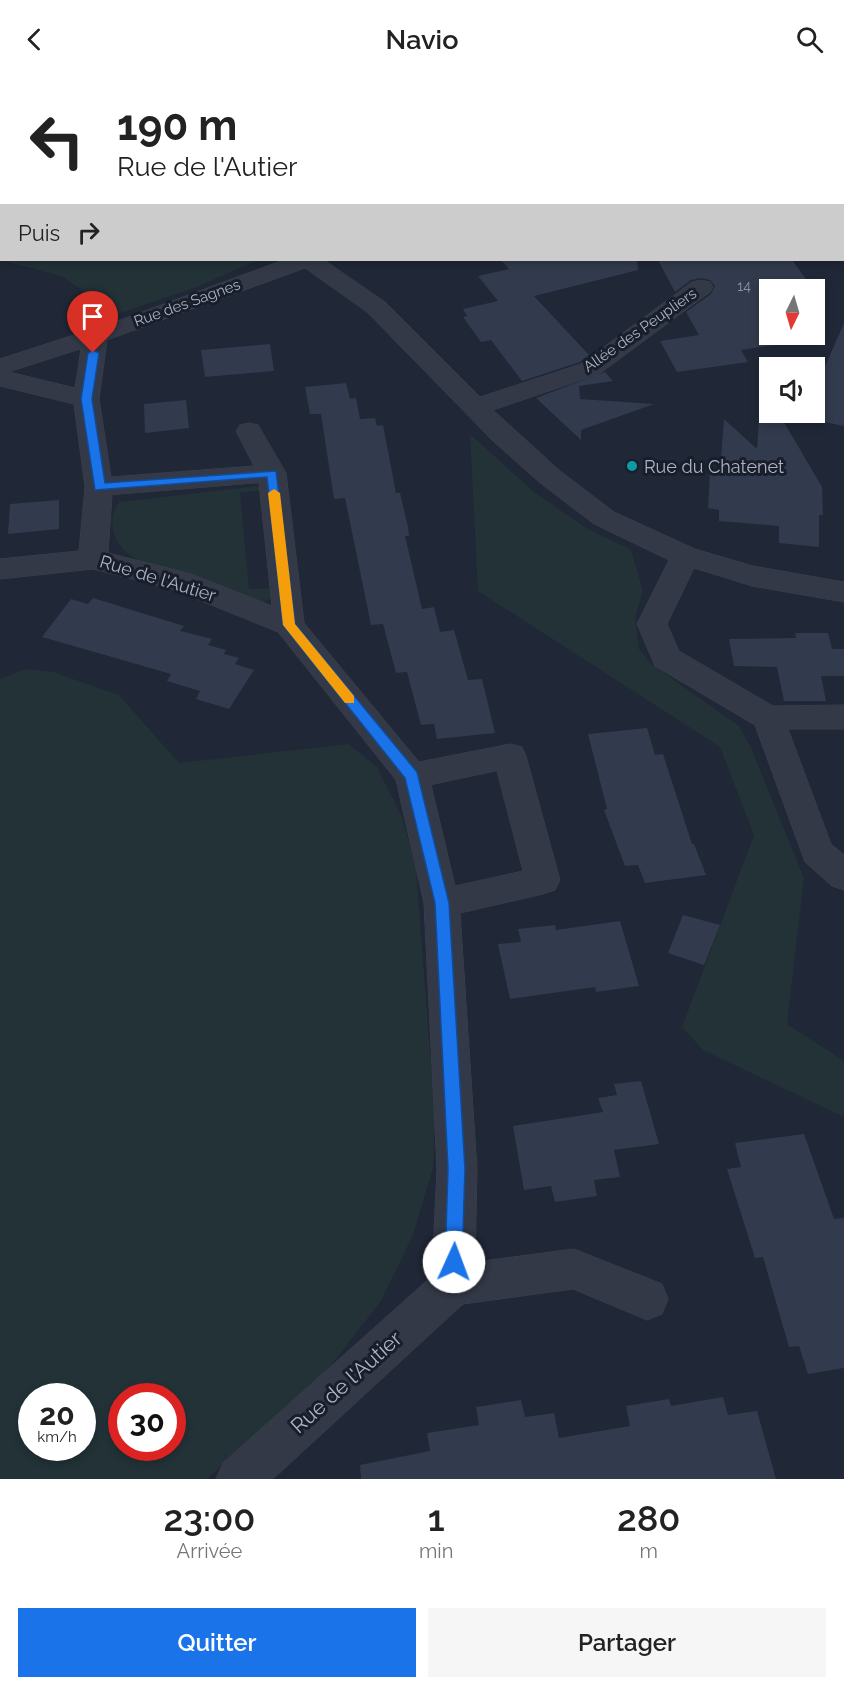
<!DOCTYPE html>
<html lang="fr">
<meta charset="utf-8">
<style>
:root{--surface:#fff;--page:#f6f6f6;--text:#222;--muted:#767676;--accent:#1a73e8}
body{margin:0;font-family:Raleway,sans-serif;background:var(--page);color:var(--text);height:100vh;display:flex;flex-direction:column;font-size:22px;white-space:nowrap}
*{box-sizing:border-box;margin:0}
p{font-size:20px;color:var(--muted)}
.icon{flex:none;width:33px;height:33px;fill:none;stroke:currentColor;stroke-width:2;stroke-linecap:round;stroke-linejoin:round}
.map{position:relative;height:1401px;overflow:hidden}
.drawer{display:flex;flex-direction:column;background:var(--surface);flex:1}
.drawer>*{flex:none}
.top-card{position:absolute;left:0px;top:0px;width:844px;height:183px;box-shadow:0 3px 9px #0003;background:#fff;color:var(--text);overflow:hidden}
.needle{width:39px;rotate:185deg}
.controls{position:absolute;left:759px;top:201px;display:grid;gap:12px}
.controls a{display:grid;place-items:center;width:66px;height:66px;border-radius:0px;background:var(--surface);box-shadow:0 3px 9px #0003;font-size:30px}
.speed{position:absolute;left:18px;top:1305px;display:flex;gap:12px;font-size:30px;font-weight:700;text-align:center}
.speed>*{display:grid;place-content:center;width:78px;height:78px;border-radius:50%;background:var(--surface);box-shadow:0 3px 9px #0003;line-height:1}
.speed small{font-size:15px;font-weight:400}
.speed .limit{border:9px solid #d22;background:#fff;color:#111}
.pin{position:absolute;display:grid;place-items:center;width:51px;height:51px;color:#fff;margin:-62px -26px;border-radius:50% 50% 50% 0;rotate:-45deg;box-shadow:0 0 6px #0007}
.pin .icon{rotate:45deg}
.me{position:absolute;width:66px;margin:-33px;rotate:2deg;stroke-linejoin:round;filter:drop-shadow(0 0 4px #0008)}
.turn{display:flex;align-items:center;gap:21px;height:126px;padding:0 18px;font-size:27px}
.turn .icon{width:78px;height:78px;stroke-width:2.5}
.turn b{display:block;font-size:42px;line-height:51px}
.then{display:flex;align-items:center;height:57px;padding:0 18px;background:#0003;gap:12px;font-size:22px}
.eta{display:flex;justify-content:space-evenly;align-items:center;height:102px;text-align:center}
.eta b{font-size:36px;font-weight:600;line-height:42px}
.cta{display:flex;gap:12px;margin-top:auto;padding:12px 18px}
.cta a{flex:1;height:69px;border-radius:0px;background:var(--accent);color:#fff;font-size:24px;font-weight:600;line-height:69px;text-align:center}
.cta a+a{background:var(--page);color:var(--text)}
header{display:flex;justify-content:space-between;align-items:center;height:78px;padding:0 18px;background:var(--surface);font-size:27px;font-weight:600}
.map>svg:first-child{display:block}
.green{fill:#223237;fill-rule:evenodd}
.building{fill:#323a4d}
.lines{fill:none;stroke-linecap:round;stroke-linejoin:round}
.minor-casing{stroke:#3d4250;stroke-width:1}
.minor{fill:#333947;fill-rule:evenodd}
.route{fill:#1a73e8;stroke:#114b97;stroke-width:1.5}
.slow{fill:#f59e0b}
.culture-dot{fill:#0f9aa8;stroke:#191e2b;stroke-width:2}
.labels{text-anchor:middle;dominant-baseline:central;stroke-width:6;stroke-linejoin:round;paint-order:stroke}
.far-number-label{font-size:14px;fill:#8c93a4}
.far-street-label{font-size:15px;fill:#adb3c4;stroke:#191e2b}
.poi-label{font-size:18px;fill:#adb3c4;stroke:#191e2b;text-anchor:start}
.street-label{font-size:18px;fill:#adb3c4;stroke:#191e2b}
.near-street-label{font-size:21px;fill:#adb3c4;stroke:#191e2b}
</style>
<header><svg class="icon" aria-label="back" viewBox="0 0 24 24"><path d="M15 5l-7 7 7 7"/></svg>Navio<svg class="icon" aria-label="search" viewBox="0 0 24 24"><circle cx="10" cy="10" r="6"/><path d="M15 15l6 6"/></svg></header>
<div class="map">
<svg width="844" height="1401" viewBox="0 0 844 1401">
<rect width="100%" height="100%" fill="#202736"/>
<path class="green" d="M1,108L2,182H257L197,209L115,237L62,198L0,182Z
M470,356L534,414L588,451L631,472L643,513L635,540L639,571L650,585L739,648L751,670L804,800L787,946L844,983V1039L703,972L682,949L754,757L720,669L478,513Z
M258,408L264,412L240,415L249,511L277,510L275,518L262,525C243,521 226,509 207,502C185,494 157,492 136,481C114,470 105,443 119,424Z
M26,591L53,594L119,617L179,685L349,666L377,689L402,739L416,790L435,1040L433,1090L413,1157L381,1223L324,1296L207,1401H0V601ZM32,1318H82V1370H32ZM122,1318H172V1370H122Z"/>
<path class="building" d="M501,182H637L638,192L534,218L589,277L580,284L522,303L491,262L481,264L463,239L467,238L463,231L498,223L478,198L509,191Z
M658,182H792L814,212H770V256H774L780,266L741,272L748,284L677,294L660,263L699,257L686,234L711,216L715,208L710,202L701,200L691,202L675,214Z
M844,245V348L814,342V314Z
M270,266L274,293L205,299L201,272Z
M605,294L613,303L579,308L580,321L654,326L581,352V362L536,320Z
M346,305L350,321L356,320L360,341L375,340L377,348L383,347L396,415H400L408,449L409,458H405L422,531L434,529L440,554L454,552L468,602L482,601L495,655L437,661L434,646L421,647L407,594L396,595L383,546L371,547L345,420L334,421L321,336H310L305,309Z
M761,307L770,320V334H778L822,409L823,437H819V469L779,465V448L719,443V432L708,430L710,392L720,393L724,341L757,371Z
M186,322L189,350L145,355L144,326Z
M59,422V451L8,456L10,426Z
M93,520L184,548L180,553L212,561L208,567L226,572L224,576L239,580L235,586L254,592L229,631L196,621L200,613L167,603L171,596L42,559L71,521L88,526Z
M795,555H828L832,571H844V598H821L826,623H784L777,589L734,588L729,561L796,560Z
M647,650L655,677L663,676L692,766H694L706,797L645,805L638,787L625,788L604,732L607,731L588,656Z
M683,837L720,847L704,887L668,875Z
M620,843L639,908L596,914L595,909L510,921L498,866L521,864L518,851L555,847L556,852Z
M641,1003L659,1066L614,1072L620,1099L594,1102L597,1118L555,1124L551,1108L524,1112L513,1048L603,1034L598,1020L617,1017L614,1006Z
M804,1056L834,1141L844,1140V1290L808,1296L799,1268L789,1269L763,1179L755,1180L727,1091L741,1089L735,1065Z
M723,1319L728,1337L757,1333L776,1401H361L360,1387L430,1373L427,1355L479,1347L476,1329L521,1322L525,1339L554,1335L559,1360L630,1348L626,1328L669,1321L671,1328Z"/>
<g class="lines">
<defs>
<path id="minor" d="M234,0H254L233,2Z
M456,0H476V2H456Z
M684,0H704V2H684Z
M284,182H324L385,224L480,319L581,286L692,204L701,202L710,204L713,209L710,214L599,296L493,332L559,392L614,434L695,471L753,488L844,504V524L752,508L694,490L667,546L679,573L773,628L844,627V651H788L831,766L844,777V812L832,808L805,784L755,647L655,588L637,546L669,482L594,446L539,404L493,363L367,234L305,190L107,262L99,321L111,399L254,388L236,353L240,347L249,345L258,347L286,395L304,545L419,684L510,666L522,669L526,678L560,802L555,812L543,816L460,835L477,1091L475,1184L574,1171L662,1206L668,1221L662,1236L647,1242L573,1211L463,1226L273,1401H216L223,1385L432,1198L437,1091L424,825L396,702L278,554L172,511L93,491L0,501V481L79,473L85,409L74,326L0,308V281L126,240ZM81,271L75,310L9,294ZM259,405L272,528L191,496L108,475L112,417ZM497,693L523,793L455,808L431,707Z"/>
</defs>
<use href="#minor" class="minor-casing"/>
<use href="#minor" class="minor"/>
</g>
<path class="route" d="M93,272L99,275L92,321L105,405L276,393L295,546L417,694L449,825L465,1091L462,1184L460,1190L454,1192L447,1190L445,1184L448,1091L435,825L405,700L283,547L267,399L95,412L81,321L88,275Z"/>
<path class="slow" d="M274,411L280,415L295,546L354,618V625H345L283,547L268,415Z"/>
<circle class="culture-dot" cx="632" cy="388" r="6"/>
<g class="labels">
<g class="far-number-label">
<text x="744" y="208">14</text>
</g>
<g class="far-street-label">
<text transform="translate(187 225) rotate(-20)">Rue des Sagnes</text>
<text transform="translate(640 252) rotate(-35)">Allée des Peupliers</text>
</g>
<g class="poi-label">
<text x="644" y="388">Rue du Chatenet</text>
</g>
<g class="street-label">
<text transform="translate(158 500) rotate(17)">Rue de l'Autier</text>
</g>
<g class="near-street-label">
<text transform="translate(346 1304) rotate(-42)">Rue de l'Autier</text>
</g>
</g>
</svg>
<div class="controls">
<a><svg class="needle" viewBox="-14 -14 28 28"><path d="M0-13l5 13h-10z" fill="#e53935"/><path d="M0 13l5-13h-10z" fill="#767676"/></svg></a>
<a><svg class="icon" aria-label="sound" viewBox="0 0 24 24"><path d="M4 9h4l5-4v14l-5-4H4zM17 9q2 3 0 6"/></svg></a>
</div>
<div class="speed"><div>20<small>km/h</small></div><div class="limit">30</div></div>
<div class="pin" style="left:93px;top:275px;background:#d93025"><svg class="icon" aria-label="arrive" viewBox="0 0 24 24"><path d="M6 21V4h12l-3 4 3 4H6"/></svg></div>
<svg class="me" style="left:454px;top:1184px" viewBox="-20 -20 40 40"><circle r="19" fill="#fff"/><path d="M0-13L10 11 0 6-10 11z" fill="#1a73e8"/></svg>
<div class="top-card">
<div class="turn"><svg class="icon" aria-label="left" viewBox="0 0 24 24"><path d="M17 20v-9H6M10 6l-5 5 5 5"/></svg><div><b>190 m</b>Rue de l'Autier</div></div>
<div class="then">Puis<svg class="icon" aria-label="right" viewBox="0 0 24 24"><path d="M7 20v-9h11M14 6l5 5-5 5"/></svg></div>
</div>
</div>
<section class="drawer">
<div class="eta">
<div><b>23:00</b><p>Arrivée</p></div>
<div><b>1</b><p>min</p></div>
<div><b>280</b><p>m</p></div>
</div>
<div class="cta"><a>Quitter</a><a>Partager</a></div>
</section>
